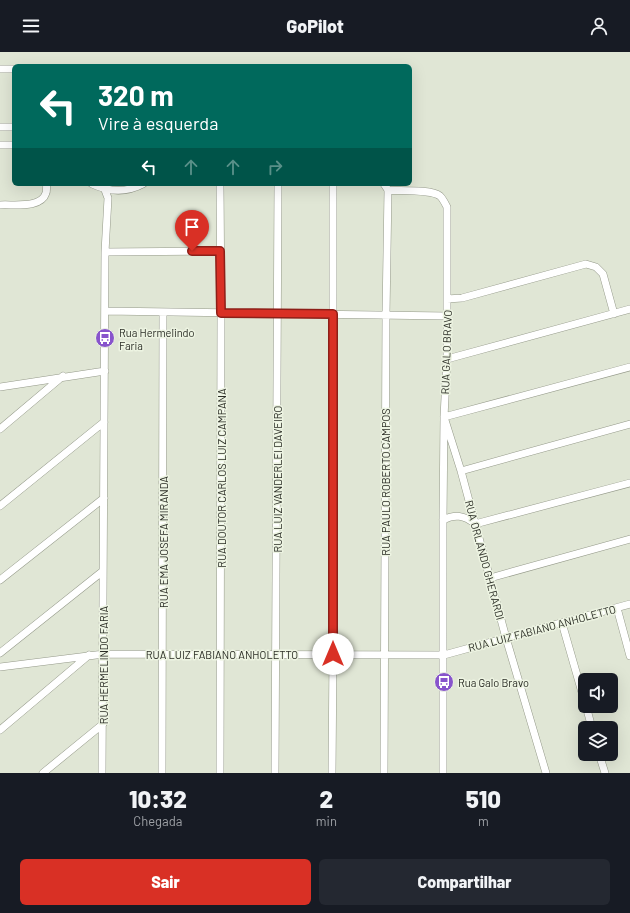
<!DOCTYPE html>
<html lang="pt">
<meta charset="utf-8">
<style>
:root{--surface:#171b24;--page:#242831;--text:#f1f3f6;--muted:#9ea1a6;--accent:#d93025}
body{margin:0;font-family:Barlow,sans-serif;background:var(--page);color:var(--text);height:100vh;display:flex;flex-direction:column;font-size:15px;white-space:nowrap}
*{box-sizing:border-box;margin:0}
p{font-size:13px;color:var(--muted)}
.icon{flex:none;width:22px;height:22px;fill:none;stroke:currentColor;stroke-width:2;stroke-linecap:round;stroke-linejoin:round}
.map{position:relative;height:721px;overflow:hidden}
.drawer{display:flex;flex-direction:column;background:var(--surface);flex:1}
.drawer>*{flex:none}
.guide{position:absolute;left:12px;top:12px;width:400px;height:122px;border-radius:6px;box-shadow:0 4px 16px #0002;background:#00695c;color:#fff;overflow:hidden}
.buttons{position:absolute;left:578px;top:621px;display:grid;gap:8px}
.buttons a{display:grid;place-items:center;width:40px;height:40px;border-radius:6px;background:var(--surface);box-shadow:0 4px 16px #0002;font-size:20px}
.pin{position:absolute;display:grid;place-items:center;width:34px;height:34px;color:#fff;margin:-41px -17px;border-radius:50% 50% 50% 0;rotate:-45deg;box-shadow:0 0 4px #0007}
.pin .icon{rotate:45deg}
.me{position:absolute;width:44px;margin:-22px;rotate:0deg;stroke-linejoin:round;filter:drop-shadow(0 0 3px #0008)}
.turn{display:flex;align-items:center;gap:14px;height:84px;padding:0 20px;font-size:18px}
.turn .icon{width:52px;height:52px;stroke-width:2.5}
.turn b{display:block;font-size:28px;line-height:34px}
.lanes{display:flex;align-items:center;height:38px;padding:0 20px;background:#0003;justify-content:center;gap:20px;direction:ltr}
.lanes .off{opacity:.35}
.eta{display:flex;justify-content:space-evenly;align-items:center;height:68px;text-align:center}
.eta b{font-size:24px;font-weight:800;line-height:28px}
.primary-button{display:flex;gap:8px;margin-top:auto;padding:8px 20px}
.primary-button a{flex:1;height:46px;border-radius:6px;background:var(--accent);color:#fff;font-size:16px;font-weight:800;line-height:46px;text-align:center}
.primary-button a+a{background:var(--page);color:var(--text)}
header{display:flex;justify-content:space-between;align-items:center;height:52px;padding:0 20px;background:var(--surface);font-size:18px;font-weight:800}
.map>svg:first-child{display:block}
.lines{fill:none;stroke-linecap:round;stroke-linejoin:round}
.minor-casing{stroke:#949989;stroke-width:8}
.minor{stroke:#fff;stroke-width:7}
.route-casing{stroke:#8d1f18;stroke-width:10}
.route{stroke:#d93025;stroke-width:7}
.labels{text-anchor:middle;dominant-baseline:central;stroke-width:3;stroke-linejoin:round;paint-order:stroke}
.poi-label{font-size:11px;fill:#2b2d26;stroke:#edf4e2;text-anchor:start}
.street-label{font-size:11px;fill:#2b2d26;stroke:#edf4e2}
</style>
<header><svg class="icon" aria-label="menu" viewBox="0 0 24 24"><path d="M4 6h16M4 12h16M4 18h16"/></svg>GoPilot<svg class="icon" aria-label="person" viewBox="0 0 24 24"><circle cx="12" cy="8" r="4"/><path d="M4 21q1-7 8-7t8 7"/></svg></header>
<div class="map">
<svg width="630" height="721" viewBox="0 0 630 721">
<rect width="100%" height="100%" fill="#e0e6d5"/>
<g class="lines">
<defs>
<path id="minor" d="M0,17H14
M0,75H14
M0,93H14
M92,132C109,140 126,141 143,132
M384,132L388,138C400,139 431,137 440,144C443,147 445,151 447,155V307L444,365L443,468V721
M0,153C13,152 41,157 46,141C47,139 46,135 47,132
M105,200L221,199
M447,247L462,246L586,212L596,215L603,222L614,262
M105,259L447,264
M447,307L630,257
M0,335L105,319
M0,377L63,324
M461,419L630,372
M0,454L104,370
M443,468C455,462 464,463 475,472L630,431
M490,526L630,487
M0,528L104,446
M617,556L630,604
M562,571L585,651
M0,601L103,519
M0,615L104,602L444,603L630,552
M586,654L592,676
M0,678L89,603
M599,702L605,721
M43,721L103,672
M102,721L105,200L108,146L105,138
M162,721L163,260
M220,721L221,261L220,132
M275,721L278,132
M332,721L333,602V132
M384,721L386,263L388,138
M546,721L506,586L461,419L444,365L630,315"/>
</defs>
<use href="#minor" class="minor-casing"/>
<use href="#minor" class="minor"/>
</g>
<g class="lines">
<defs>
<path id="route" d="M192,199H220L221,261L333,262V602"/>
</defs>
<use href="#route" class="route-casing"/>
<use href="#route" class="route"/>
</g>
<defs>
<symbol id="bus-disc" viewBox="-11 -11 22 22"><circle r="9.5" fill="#8854cc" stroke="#edf4e2"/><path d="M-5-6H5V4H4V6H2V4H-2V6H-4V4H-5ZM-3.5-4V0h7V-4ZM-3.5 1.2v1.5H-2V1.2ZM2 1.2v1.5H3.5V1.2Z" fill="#fff"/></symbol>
</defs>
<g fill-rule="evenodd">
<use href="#bus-disc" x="94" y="275" width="22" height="22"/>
<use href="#bus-disc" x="433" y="619" width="22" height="22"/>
</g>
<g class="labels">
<g class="poi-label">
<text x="119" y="280">Rua Hermelindo<tspan x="119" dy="13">Faria</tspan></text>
<text x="458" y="630">Rua Galo Bravo</text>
</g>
<g class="street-label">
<text transform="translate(446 300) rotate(-88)">RUA GALO BRAVO</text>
<text transform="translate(221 426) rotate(-90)">RUA DOUTOR CARLOS LUIZ CAMPANA</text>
<text transform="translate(277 427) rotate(-90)">RUA LUIZ VANDERLEI DAVEIRO</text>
<text transform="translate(385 430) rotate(-90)">RUA PAULO ROBERTO CAMPOS</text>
<text transform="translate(163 490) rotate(-90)">RUA EMA JOSEFA MIRANDA</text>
<text transform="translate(485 508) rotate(75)">RUA ORLANDO GHERARDI</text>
<text transform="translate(542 576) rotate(-15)">RUA LUIZ FABIANO ANHOLETTO</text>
<text x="222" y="602">RUA LUIZ FABIANO ANHOLETTO</text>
<text transform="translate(103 613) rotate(-90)">RUA HERMELINDO FARIA</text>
</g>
</g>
</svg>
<div class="buttons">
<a><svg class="icon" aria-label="sound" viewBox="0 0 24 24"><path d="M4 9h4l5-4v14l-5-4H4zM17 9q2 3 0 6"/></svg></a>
<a><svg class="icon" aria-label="layers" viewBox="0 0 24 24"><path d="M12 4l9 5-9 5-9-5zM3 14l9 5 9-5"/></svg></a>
</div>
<div class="pin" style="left:192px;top:199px;background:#d93025"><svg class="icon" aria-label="arrive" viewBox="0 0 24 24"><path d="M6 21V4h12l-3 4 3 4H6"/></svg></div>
<svg class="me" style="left:333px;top:602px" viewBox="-20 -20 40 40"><circle r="19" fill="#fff"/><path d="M0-13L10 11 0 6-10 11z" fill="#d93025"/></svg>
<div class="guide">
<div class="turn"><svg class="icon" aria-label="left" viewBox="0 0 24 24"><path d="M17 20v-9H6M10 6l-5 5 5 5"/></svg><div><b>320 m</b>Vire à esquerda</div></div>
<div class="lanes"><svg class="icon" aria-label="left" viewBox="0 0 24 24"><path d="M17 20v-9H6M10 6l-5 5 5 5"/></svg><svg class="icon off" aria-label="ahead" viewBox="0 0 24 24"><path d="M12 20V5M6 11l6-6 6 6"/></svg><svg class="icon off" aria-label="ahead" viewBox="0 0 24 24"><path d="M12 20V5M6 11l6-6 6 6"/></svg><svg class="icon off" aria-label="right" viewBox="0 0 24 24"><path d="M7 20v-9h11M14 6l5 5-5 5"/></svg></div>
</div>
</div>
<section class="drawer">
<div class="eta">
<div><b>10:32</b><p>Chegada</p></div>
<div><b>2</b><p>min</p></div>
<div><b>510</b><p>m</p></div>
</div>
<div class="primary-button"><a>Sair</a><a>Compartilhar</a></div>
</section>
